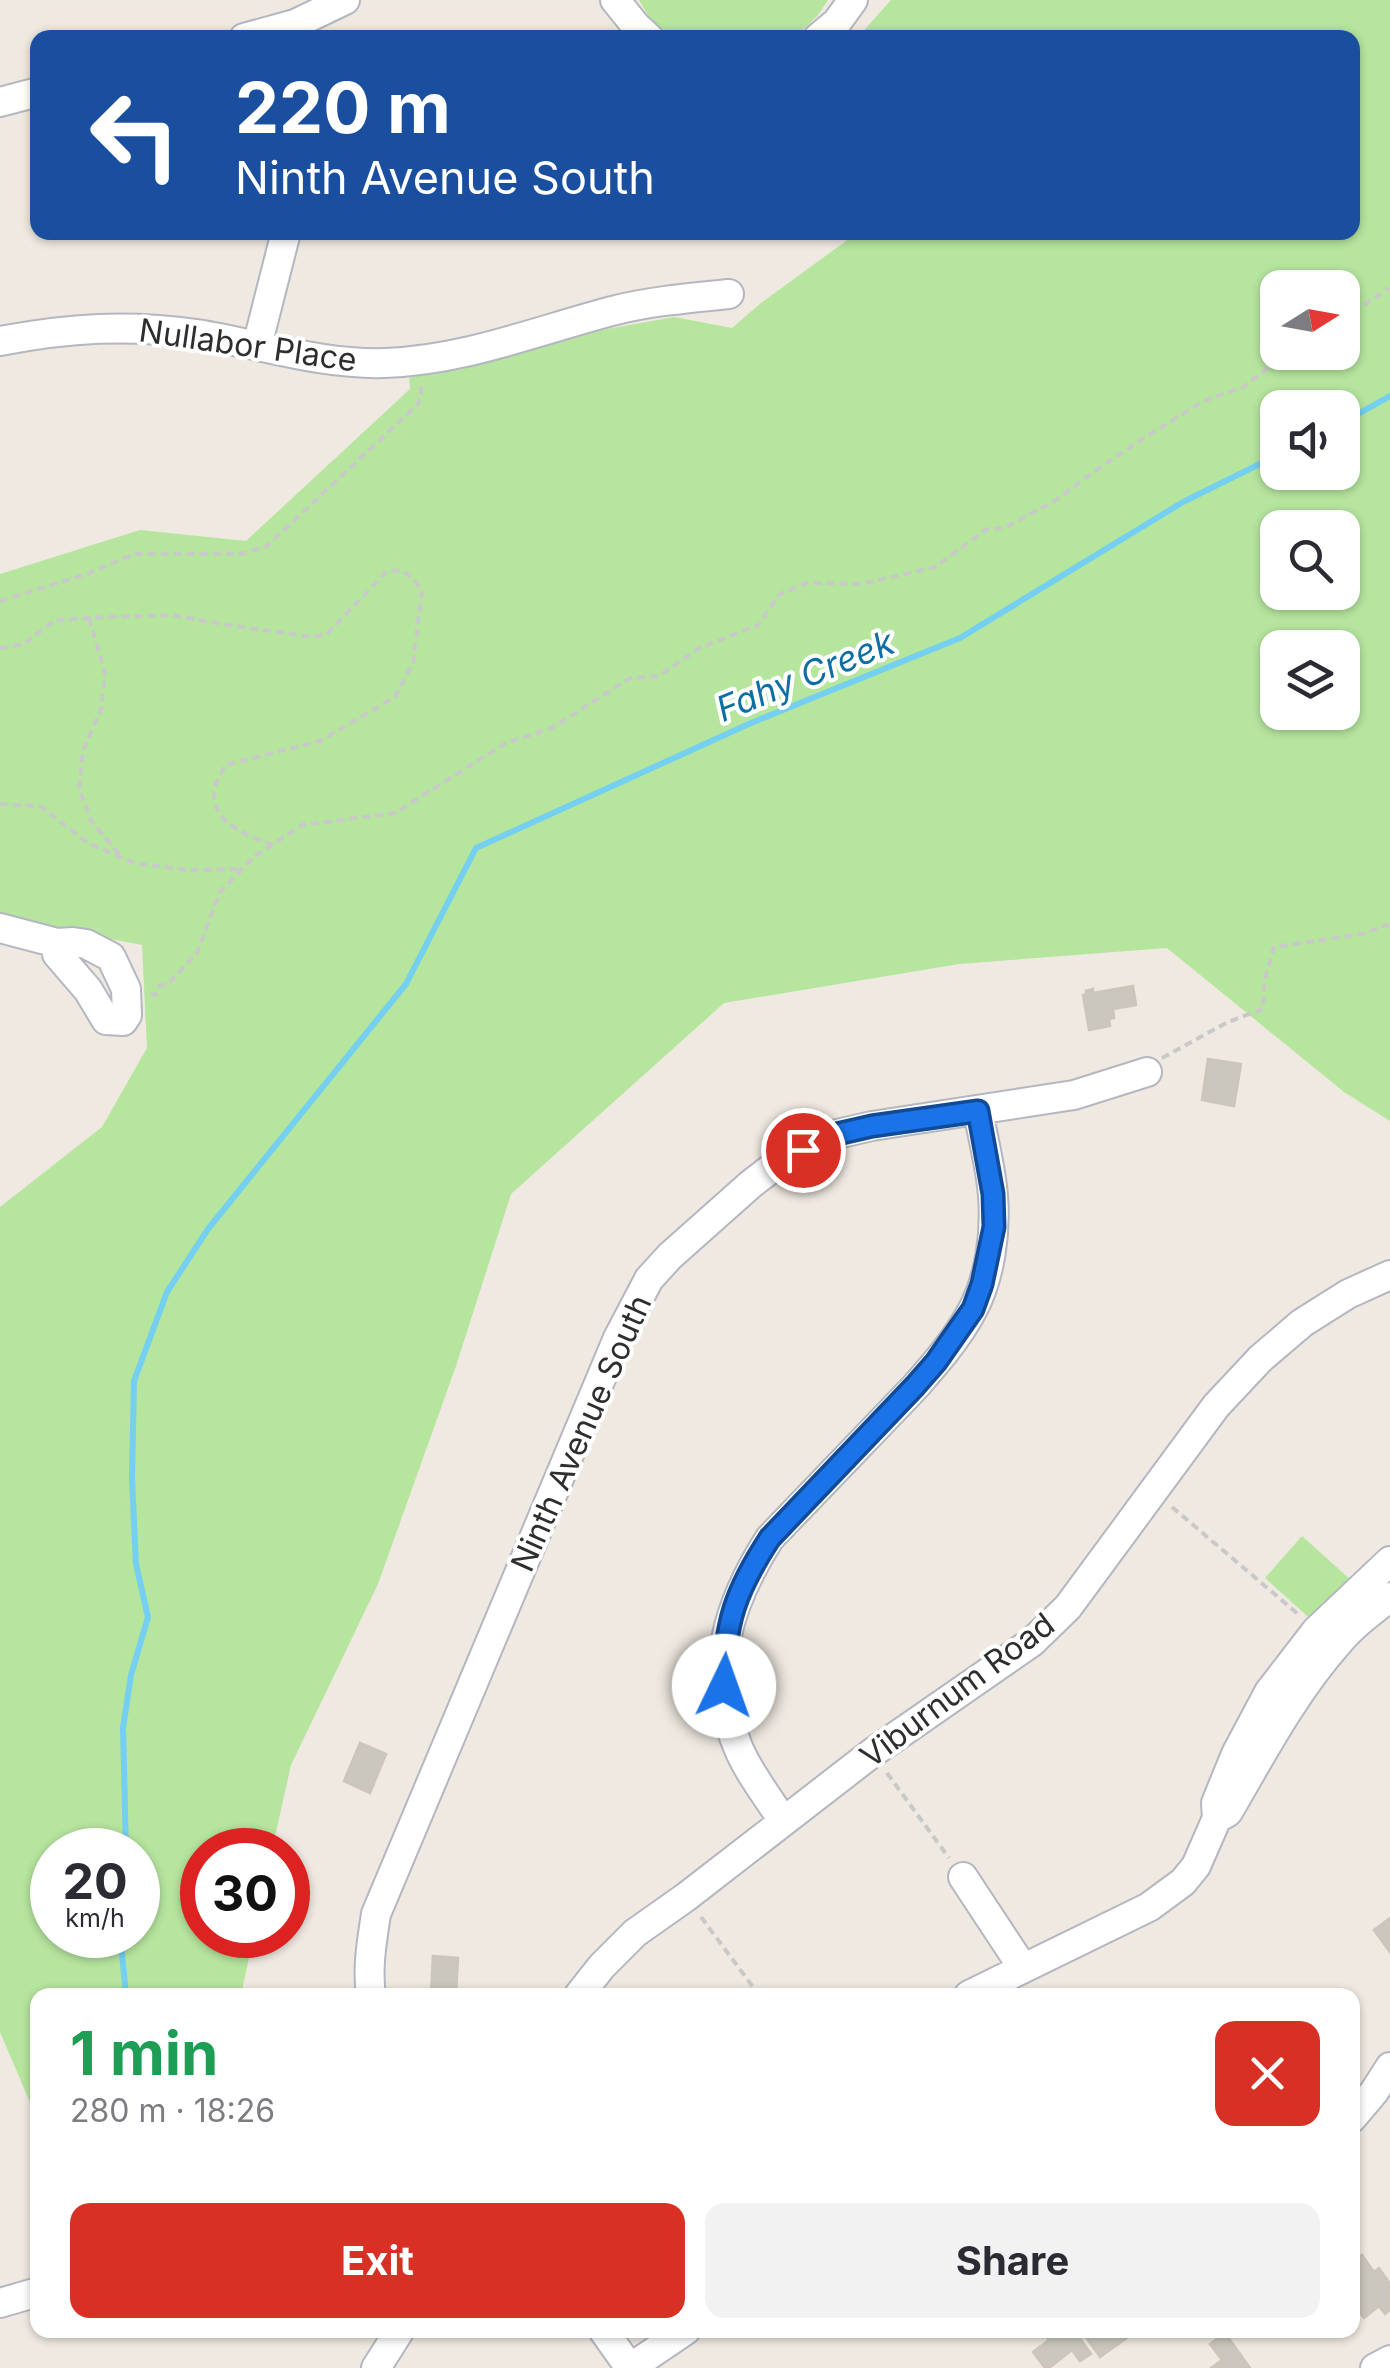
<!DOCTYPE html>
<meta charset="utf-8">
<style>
:root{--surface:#fff;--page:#f2f2f3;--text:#2b2b33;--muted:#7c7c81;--accent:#d93025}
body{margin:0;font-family:Inter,sans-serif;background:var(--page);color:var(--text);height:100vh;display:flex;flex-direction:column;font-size:38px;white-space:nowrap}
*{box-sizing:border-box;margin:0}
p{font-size:32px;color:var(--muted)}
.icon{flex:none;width:55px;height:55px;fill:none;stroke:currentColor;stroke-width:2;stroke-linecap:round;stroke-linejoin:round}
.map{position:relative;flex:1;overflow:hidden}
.sheet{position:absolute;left:30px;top:1988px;width:1330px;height:350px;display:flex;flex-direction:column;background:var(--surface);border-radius:20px;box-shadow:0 2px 8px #0004}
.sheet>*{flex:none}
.guide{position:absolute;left:30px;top:30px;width:1330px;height:210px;border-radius:20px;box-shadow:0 2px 8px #0004;background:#1a4fa0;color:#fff;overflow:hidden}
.needle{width:65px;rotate:79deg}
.fabs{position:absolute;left:1260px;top:270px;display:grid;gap:20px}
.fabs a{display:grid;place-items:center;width:100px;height:100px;border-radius:20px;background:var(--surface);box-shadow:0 2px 8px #0004;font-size:50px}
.speed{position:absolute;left:30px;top:1828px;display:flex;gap:20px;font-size:50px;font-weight:700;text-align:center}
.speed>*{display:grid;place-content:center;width:130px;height:130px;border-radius:50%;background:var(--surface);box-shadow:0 2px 8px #0004;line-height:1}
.speed small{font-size:25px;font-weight:400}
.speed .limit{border:15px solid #d22;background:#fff;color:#111}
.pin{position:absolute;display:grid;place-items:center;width:85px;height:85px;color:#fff;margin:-42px;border:5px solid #fff;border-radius:50%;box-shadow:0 2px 10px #0007}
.me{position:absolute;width:110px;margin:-55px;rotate:3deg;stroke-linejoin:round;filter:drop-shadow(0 0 8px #0008)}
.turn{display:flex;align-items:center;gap:35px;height:210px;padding:0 40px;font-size:45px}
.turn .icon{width:130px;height:130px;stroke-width:2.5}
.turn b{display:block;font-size:70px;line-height:85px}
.round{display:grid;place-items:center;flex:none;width:105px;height:105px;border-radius:20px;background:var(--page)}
.head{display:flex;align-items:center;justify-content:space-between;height:170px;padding:0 40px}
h1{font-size:60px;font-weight:700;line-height:75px;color:#1e9e55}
.cta{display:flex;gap:20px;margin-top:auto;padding:20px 40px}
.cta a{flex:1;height:115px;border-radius:20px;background:var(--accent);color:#fff;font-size:40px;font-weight:700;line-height:115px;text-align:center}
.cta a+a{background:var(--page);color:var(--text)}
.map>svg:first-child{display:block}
.green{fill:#b6e59e;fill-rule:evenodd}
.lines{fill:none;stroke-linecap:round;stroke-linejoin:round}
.stream{stroke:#75cff0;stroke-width:6}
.building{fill:#cbc7bf;stroke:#cbc5ba;stroke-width:2.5}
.minor-casing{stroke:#b4b7c1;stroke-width:32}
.path{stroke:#c9c9c9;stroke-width:4;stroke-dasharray:8 5;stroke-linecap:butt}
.minor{stroke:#fff;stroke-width:28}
.route-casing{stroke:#114b97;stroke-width:25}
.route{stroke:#1a73e8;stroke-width:18}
.labels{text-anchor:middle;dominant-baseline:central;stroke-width:8;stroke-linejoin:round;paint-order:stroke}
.street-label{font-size:32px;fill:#2e2e2e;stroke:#fff}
.water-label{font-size:35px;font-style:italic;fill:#0d6fa3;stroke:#fff}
</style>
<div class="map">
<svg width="1390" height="2368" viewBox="0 0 1390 2368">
<rect width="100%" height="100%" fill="#efe9e1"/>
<path class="green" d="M639,0H828L818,15L795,38L687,37L655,27Z
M891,0H1390V1121L1344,1092L1167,948L959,964L724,1003L511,1194L456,1366L378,1584L291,1765L272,1850H202V1935H254L241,1995H38L37,2119L0,2032V1207L102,1127L147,1048L142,945L0,918V574L140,530L246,541L410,389L409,376L585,333L674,317L732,328L761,303L857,233L1352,232V38L858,37ZM1278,288H1342V352H1278ZM1278,408H1342V472H1278ZM1278,528H1342V592H1278ZM1278,648H1342V712H1278ZM52,1850H138V1935H52Z
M1302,1536L1352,1581L1315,1623L1265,1578Z"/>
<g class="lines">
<path class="stream" d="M1342,423L1390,396
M126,1850L123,1728L131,1675L148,1617L136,1564L132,1478L134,1381L167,1292L208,1229L406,984L476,848L751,723L960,638L1183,502L1278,455
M124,1935L122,1954L126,1995"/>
</g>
<path class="building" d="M1133,986L1136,1005L1113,1009L1114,1018L1109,1019L1110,1026L1089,1030L1083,995H1086V991L1093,989V993Z
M1208,1059L1241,1064L1234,1106L1202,1100Z
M360,1743L386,1754L370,1793L344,1781Z
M1390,1918V1952L1374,1930Z
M433,1956L458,1958L456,1995H431Z
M1362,2255L1374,2272L1379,2268L1390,2284V2310L1385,2314L1379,2306L1364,2318L1352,2303V2262Z
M1054,2330H1074L1091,2354L1080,2361L1072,2350L1049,2368H1045L1033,2352L1049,2340L1046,2336Z
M1087,2330H1138L1100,2357L1083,2333Z
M1225,2333L1250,2368H1211L1222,2360L1210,2344Z"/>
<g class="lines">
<defs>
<path id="minor" d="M615,0L636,26L649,38
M244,38L295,24L345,0
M818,38L837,22L853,0
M0,102L38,92
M0,341C69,328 127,324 197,334C260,344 321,365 385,363C467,360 538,330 616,310C652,301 691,298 729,294
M257,346L286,232
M0,928L57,943L73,942L86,944L111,957L126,989L127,1015L123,1021L106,1020L88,990L57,954V943
M1223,1815L1228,1812C1262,1754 1293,1694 1338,1643C1353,1625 1372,1611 1390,1597
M783,1821C768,1797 748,1772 738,1747C706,1671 728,1603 770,1538L915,1387C936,1363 957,1339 972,1311C990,1278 996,1233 993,1196C991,1168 983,1139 978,1111
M963,1877L1023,1968
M371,1995C367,1968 372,1940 376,1914L618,1338L649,1279L670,1256L751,1184L777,1164L803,1150L837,1134L872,1126L1074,1095L1147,1072
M579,1995L602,1966L635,1933L686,1897L872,1753L1032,1642L1068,1607L1216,1406L1260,1359L1302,1323L1348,1294L1390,1275
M969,1995L1149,1907L1183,1882L1196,1866L1217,1818L1216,1803L1236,1754L1269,1692L1316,1631L1390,1561
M1352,2118L1374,2092L1390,2067
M0,2303L38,2292
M603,2330L630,2368
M376,2368L400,2330
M630,2368L686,2330
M1375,2368L1390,2360"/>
</defs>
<use href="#minor" class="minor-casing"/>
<path class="path" d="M1342,319L1390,288
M0,601L87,574L134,554H241L267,546L418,404L421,395V383
M89,618L105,673L101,710L83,750L79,789L92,822L119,854
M0,648L24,644L55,620L108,617L172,615L227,625L313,637L327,634L387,571C407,569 410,575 422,590L413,663L395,697L320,741L225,765C222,772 217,780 215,787C208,823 247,835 273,845
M0,804L40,806L88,843L134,863L189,870L243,869
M151,994L156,995L159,986L168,984L197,953L220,892L255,856L302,825L395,813L506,743L552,728L630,678L659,676L699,648L758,625L780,594L807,583L861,584L935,567L987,529L1004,528L1056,500L1092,473L1147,436L1204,401L1243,387L1289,352
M1162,1058L1228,1022L1263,1009L1264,982L1274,947L1363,934L1386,925L1390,926
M1172,1507L1298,1614
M887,1773L949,1858
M701,1917L759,1995"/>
<use href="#minor" class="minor"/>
</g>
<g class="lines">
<defs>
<path id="route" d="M724,1686C724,1623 736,1590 770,1538L915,1386L936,1362L973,1309L982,1284L994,1227L993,1194L978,1111L872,1126L837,1134L803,1150"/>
</defs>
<use href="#route" class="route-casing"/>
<use href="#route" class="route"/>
</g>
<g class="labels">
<g class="street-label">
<text transform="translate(248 345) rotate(8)">Nullabor Place</text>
<text transform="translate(581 1433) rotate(-66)">Ninth Avenue South</text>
<text transform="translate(957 1690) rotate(-37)">Viburnum Road</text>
</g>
<g class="water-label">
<text transform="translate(805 675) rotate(-22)">Fahy Creek</text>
</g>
</g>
</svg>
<div class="fabs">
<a><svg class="needle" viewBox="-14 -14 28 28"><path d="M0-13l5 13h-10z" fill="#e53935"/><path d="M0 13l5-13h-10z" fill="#7c7c81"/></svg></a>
<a><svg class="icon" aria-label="sound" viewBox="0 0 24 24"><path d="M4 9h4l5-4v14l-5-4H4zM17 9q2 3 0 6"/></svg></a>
<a><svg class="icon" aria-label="search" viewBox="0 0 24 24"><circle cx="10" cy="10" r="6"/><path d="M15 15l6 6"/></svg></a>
<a><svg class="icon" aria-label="layers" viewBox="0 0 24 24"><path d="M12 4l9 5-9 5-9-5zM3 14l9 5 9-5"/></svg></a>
</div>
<div class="speed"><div>20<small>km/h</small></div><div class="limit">30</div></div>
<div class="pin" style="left:803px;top:1150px;background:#d93025"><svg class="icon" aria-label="arrive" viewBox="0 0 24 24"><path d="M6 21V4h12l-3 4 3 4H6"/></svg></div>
<svg class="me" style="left:724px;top:1686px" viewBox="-20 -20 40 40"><circle r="19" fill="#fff"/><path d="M0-13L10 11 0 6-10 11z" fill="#1a73e8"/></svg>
<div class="guide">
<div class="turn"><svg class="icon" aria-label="left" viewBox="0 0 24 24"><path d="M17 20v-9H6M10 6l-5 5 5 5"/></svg><div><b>220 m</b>Ninth Avenue South</div></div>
</div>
<section class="sheet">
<div class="head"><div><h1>1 min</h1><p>280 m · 18:26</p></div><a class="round" style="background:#d93025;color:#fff"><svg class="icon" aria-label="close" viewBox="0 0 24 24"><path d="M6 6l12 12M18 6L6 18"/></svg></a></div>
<div class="cta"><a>Exit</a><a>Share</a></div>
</section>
</div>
